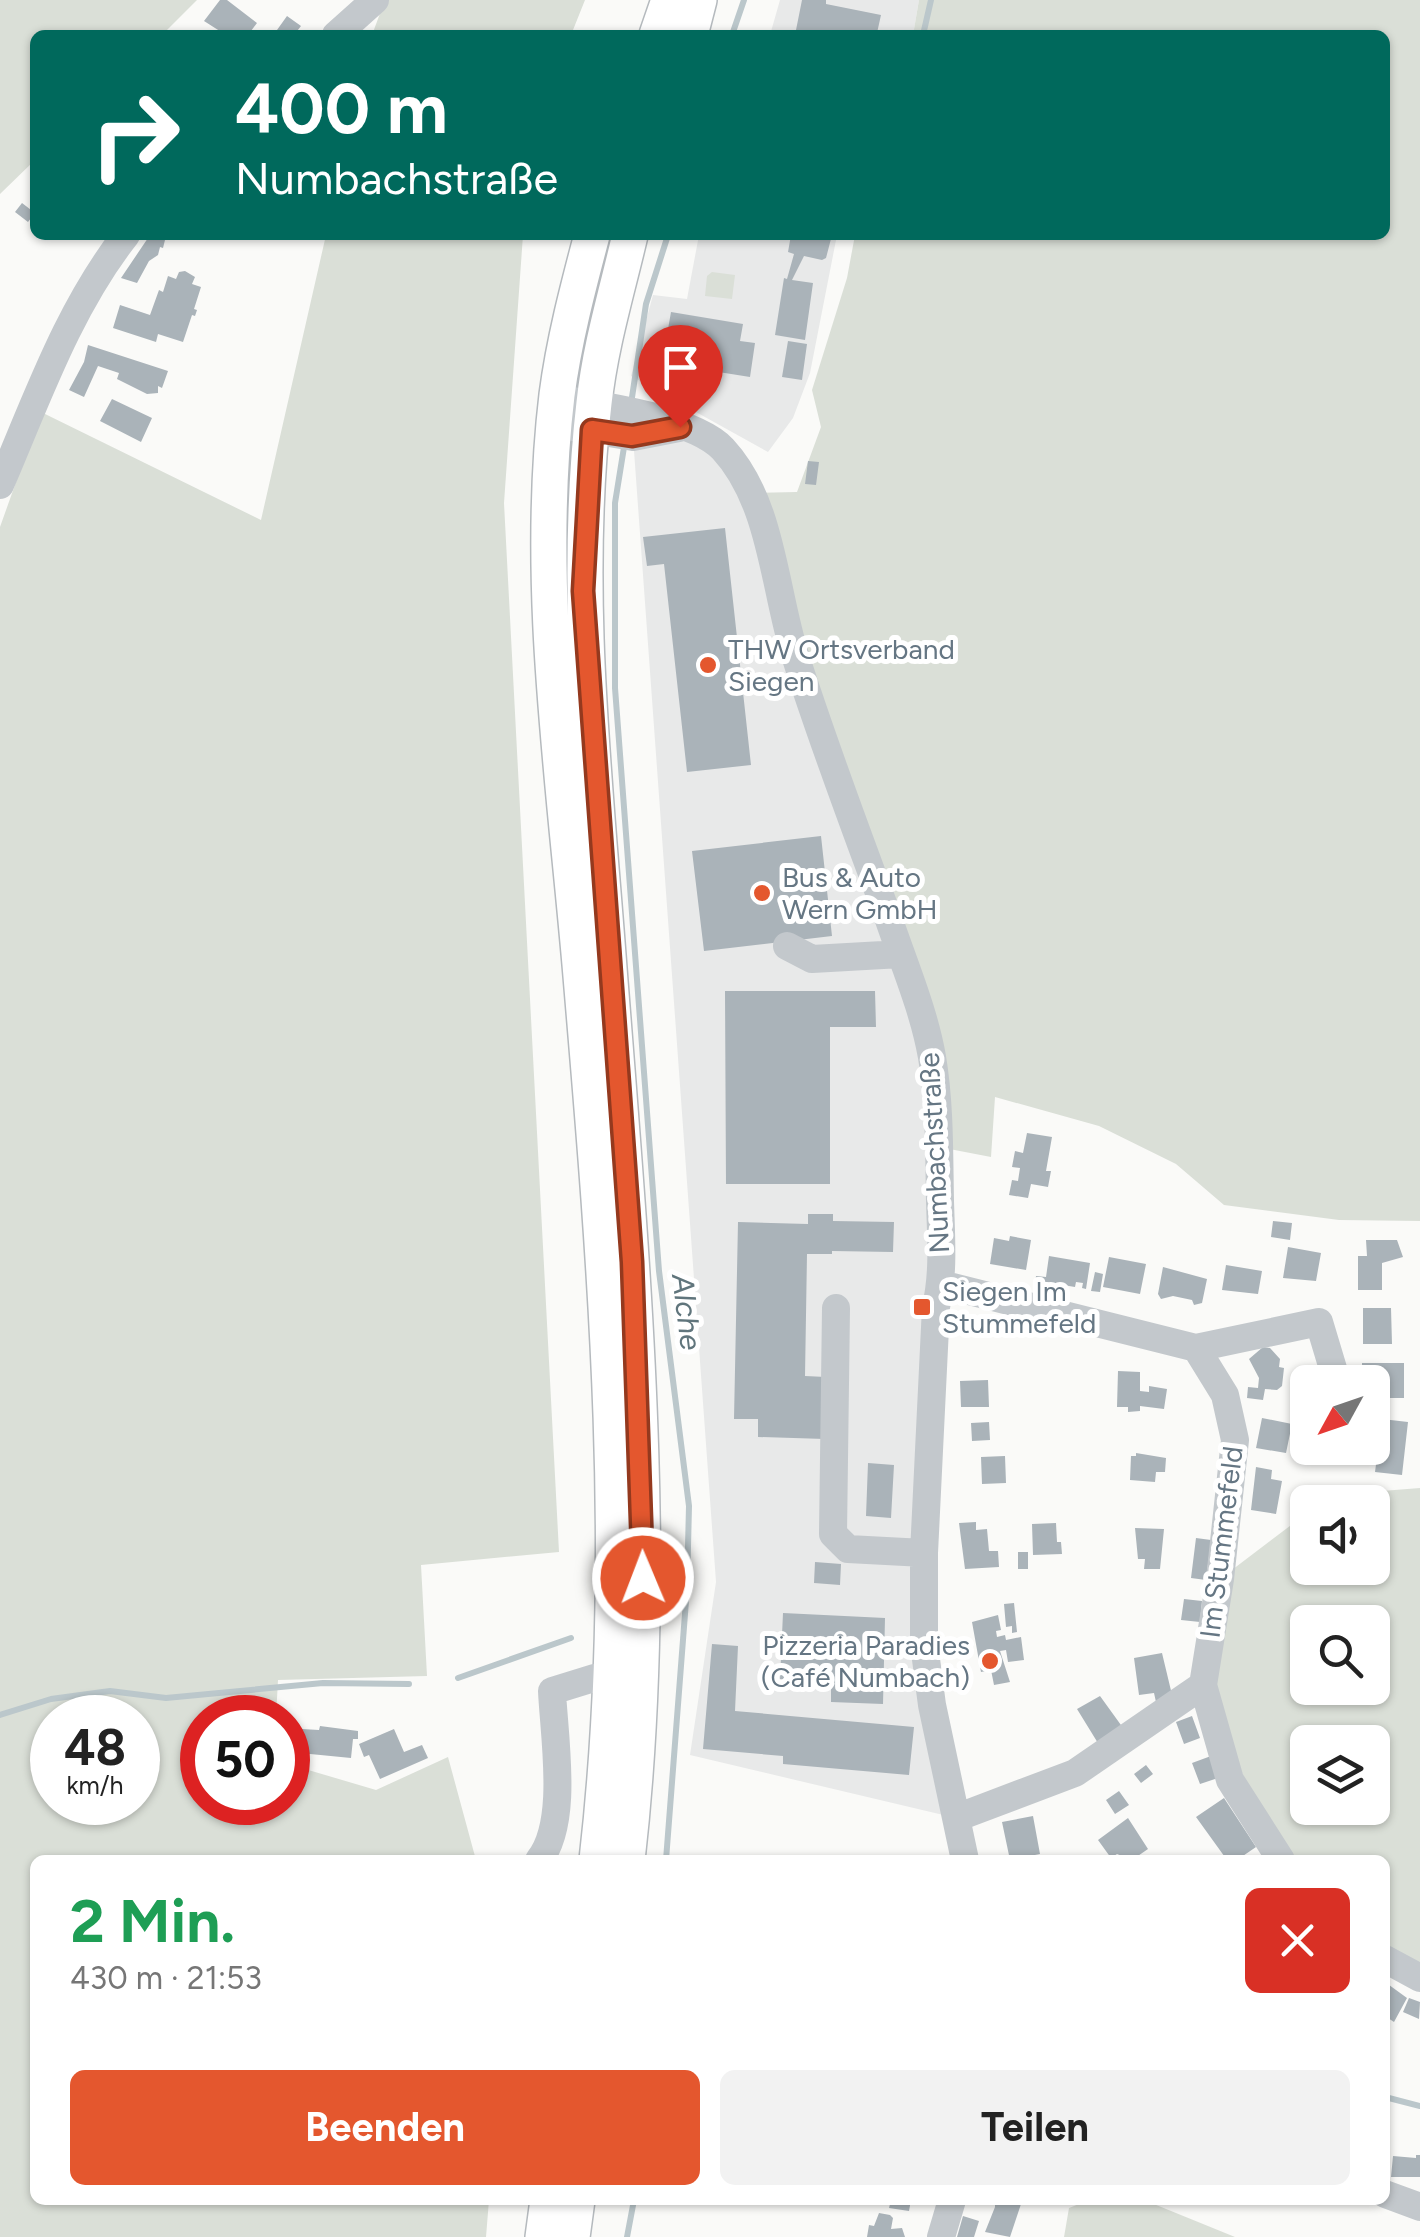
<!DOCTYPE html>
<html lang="de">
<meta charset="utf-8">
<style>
:root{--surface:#fff;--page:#f2f2f2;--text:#222;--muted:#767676;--accent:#e4572e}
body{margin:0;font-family:Figtree,sans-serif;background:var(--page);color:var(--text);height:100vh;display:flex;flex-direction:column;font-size:38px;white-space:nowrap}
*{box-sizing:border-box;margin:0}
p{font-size:32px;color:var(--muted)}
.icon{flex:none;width:55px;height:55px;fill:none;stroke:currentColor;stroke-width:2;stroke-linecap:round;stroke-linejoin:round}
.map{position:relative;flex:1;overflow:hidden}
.sheet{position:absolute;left:30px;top:1855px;width:1360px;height:350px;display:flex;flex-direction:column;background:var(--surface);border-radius:15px;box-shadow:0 2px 8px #0004}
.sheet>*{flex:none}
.top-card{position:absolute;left:30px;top:30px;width:1360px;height:210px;border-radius:15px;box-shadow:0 2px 8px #0004;background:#00695c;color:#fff;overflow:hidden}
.needle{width:65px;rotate:230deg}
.buttons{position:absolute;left:1290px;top:1365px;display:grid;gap:20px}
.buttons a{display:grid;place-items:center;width:100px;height:100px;border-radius:15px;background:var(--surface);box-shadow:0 2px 8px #0004;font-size:50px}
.speed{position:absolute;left:30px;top:1695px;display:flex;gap:20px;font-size:50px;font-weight:700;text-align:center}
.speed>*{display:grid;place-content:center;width:130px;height:130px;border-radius:50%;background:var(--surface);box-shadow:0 2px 8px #0004;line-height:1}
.speed small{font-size:25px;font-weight:400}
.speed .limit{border:15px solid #d22;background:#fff;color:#111}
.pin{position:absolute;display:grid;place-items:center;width:85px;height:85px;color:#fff;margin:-102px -42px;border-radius:50% 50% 50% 0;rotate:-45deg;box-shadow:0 0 10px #0007}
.pin .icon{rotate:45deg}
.me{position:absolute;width:110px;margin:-55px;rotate:359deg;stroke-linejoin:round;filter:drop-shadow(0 0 8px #0008)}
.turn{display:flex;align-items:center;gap:35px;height:210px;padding:0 40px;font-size:45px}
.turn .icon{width:130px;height:130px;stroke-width:2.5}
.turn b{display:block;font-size:70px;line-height:85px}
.round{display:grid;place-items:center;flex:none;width:105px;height:105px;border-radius:15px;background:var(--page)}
.overview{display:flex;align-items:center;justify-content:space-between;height:170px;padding:0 40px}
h1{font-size:60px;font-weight:700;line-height:75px;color:#1e9e55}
.action{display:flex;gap:20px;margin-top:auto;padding:20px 40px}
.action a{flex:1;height:115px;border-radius:15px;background:var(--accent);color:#fff;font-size:40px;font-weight:700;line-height:115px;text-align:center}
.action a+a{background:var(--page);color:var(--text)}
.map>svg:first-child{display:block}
.built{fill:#e8e9e9}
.green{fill:#dadfd7;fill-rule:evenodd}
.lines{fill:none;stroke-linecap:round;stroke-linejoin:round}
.stream{stroke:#bbc7cb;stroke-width:6}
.building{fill:#aab3b9}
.major-casing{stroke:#b5babe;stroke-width:38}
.minor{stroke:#c3c8cc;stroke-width:28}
.major{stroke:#fff;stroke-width:35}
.route-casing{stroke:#94391e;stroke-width:25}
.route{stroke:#e4572e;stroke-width:18}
.poi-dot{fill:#e4572e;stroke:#fff;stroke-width:4}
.labels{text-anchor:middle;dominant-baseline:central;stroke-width:10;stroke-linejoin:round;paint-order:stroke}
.poi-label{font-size:28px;fill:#657683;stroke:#fff;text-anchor:start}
.street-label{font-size:28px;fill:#657683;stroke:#fff}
.water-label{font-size:30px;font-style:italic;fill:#60757c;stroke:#fff}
</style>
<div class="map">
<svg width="1420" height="2237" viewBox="0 0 1420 2237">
<rect width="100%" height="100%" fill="#fafaf8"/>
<path class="built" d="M780,0H919L913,35H770Z
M699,235H837L810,373L793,418L768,452L631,376L653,295L687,299Z
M680,427L738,466L932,1055L924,1553L956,1818L690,1755L716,1582L633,437Z"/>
<path class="green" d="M0,0H197L162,35H35V160L0,194Z
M385,0H585L571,35H372Z
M919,0H1420V1221L1339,1220L1224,1205L1176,1164L1099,1126L995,1097L991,1157L939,1147L937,1109L752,493L797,492L821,427L812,390L847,278L855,235H1385V35H913Z
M326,235H523L504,503L559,1552L421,1565L427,1676L278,1680L276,1717L202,1718V1802H288V1764L376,1790L448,1757L476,1860H35V2200H489L486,2237H0V527L41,412L261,520ZM52,1718H138V1802H52Z
M712,272L735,275L732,299L705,296L707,276Z
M1420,1488V1978L1385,1959V1860H1281L1203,1686L1220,1579L1307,1513L1308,1568H1372V1502H1321L1331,1495ZM1308,1622H1372V1688H1308ZM1308,1742H1372V1808H1308Z
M1089,2200H1144L1235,2237H1064L1069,2208Z"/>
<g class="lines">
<path class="stream" d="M732,35L744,0
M923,35L931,0
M631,404L646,304L668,235
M625,441L615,503V688L659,1271L689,1506L687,1588L666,1860
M672,1589L687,1588
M458,1678L571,1638
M0,1715L51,1699L110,1691L166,1698L323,1683L409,1684
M1385,2097L1420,2106
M627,2237L634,2200"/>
</g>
<path class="building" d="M220,0H227L257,23L248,35H226L204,21Z
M802,0H826V4L881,15L877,33L795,35Z
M287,16L301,26L294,35H284L277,30Z
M22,203L35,213L28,222L15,212Z
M150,235L165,240L163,248L160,247L158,255L149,261L137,283L121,278Z
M791,235H832L826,258L822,260L804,256L792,280L813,283L805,340L775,335L784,278L787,279L794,254L788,252Z
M185,271L195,277L192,284L201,287L194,309L197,310L195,316L192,315L183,342L158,334L156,342L113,328L120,305L150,315L159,290L163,292L168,276L176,279L179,272Z
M671,312L743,324L740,341L755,343L750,377L662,363Z
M788,341L807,344L802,380L782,377Z
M88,345L168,371L162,388L158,386V393L147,394L117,379L119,373L98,366L84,397L69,390L84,362Z
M112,399L152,418L141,442L100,421Z
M808,461L819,462L816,485L805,484Z
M725,528L751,765L687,772L664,564L647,566L643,537Z
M821,836L832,936L704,951L692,851Z
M725,991H875L876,1027H830V1184H726Z
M1027,1133L1052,1137L1046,1171H1051L1048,1187L1031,1184L1028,1198L1009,1195L1012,1180L1018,1181L1020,1168L1012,1167L1015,1151L1023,1153Z
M808,1214H833V1221L894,1222L893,1252L832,1251V1254H807L805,1376L826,1377L825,1439L758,1437V1419H734L738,1222L808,1224Z
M1273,1221L1292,1223L1290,1240L1271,1237Z
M1010,1236L1031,1240L1026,1270L990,1264L994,1238L1009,1241Z
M1366,1240H1397L1403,1257L1382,1263V1290H1358V1256H1367Z
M1288,1247L1321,1253L1316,1281L1283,1278Z
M1049,1256L1090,1263L1086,1289L1082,1288L1083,1283L1076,1282L1075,1287L1045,1282L1043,1294L1034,1292L1036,1276L1046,1277Z
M1109,1257L1146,1264L1140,1294L1103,1287Z
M1226,1265L1262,1271L1258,1294L1222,1290Z
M1163,1267L1207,1279L1202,1303L1194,1305L1192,1300L1173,1296L1161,1299L1158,1294Z
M1095,1272L1103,1274L1100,1292L1091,1291Z
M1363,1308H1391L1392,1344H1363Z
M1263,1347L1270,1348L1280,1359L1279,1367L1284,1368L1282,1386L1277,1390L1265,1389L1263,1400L1247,1398L1248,1387L1258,1388L1259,1378L1249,1359Z
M1362,1363H1404V1398H1385L1384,1407H1372V1382H1362Z
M1118,1371L1140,1372V1391L1149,1392V1386L1167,1389L1164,1409L1140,1406V1411L1128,1412V1407H1117Z
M988,1380L989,1407H961L960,1381Z
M1262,1418L1292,1424L1286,1453L1256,1448Z
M1382,1419L1408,1422L1402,1475L1375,1472Z
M989,1422L990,1440L972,1441L971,1423Z
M1136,1453L1166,1458L1165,1472H1156L1155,1482L1130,1480L1131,1456H1136Z
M1005,1456L1006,1483L982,1484L981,1457Z
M868,1463L894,1465L891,1518L866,1516Z
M1256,1467L1272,1470L1271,1479L1282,1481L1276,1514L1251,1510Z
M976,1522V1530L987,1529L989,1551H998L999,1567L965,1569L959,1523Z
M1056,1523L1057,1542H1061L1062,1554L1033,1555L1032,1524Z
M1135,1528L1164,1529L1160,1569H1144L1145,1559H1138Z
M1196,1538L1211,1540L1206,1580L1191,1578Z
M1018,1552H1028V1569H1018Z
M815,1562L841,1564L840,1585L814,1583Z
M1184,1599L1202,1601L1200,1622L1181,1620Z
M1014,1603L1017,1632L1012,1633V1626L1006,1627L1004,1604Z
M783,1613L885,1618L883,1704L831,1702V1682L780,1679Z
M998,1615L1001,1630L996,1631L997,1637L1005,1635L1006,1640L1021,1637L1024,1660L1008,1662L1006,1650L1000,1651L1010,1682L994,1685L991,1670L981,1672L972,1622Z
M712,1644L738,1646L735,1711L914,1727L909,1775L783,1764V1756L703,1749Z
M1162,1653L1173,1699L1156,1702L1154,1693L1139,1695L1134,1658Z
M1100,1696L1126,1732L1101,1748L1077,1709Z
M1192,1716L1200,1738L1184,1744L1176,1722Z
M320,1726L358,1731V1739H353L351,1758L300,1753L302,1729L319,1730Z
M394,1729L404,1752L422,1745L428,1758L380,1779L369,1755L364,1757L359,1744Z
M1211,1756L1218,1778L1200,1784L1192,1763Z
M1146,1765L1153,1774L1141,1783L1134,1774Z
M1119,1791L1129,1805L1115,1814L1106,1800Z
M1224,1798L1256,1847L1237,1860H1227L1196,1817Z
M1033,1816L1040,1854L1010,1860L1002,1822Z
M1128,1818L1148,1849L1132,1860L1117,1854L1111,1858L1098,1840Z
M1385,1982L1407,1998L1394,2022L1385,2016Z
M1409,1998L1420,2002L1419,2019L1403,2012Z
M1416,2155H1420V2177H1391L1393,2156L1416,2158Z
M891,2200H911L909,2211L889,2208Z
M995,2200L1021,2204L1010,2237L985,2232L995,2207Z
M879,2213L890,2215L893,2218L891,2229L902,2228L905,2237H867L869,2225L874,2226Z
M963,2216L979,2221L974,2237H957Z"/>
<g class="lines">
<defs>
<path id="major" d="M657,35L669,0
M690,35L699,0
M592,235C578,288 564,341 557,395C534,586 565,785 581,976C606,1270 631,1566 597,1860
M627,1860C661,1564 632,1264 609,968C595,780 572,592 594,403C600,346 617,291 630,235
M543,2237L548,2200
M572,2237L577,2200"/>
</defs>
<use href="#major" class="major-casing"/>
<path class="minor" d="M336,35L375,0
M573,401C612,407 696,420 723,449C772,502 774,588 795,655C823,744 857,832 889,920C904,964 924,1011 932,1057C940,1105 939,1153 940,1201C941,1237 944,1272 936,1307L924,1553V1644L932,1705L965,1860
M555,424L633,437L679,428
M0,485C37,399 68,309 126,235
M787,946L812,959L901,954
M941,1284L1196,1348L1225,1395L1235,1440L1220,1579L1203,1685L1230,1780L1281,1860
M836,1308L833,1534L848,1549L924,1553
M1196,1348L1319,1322L1337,1382
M956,1818L1075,1773L1203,1685
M539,1860C569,1823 554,1737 552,1691L594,1678L612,1679
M1385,1959L1420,1978
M1385,2194L1420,2207
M941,2237L952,2200"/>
<use href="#major" class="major"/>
</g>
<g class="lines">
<defs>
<path id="route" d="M643,1578L632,1262L583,591L592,430L632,436L680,427"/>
</defs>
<use href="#route" class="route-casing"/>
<use href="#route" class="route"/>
</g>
<g class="poi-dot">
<circle cx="708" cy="665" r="10"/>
<circle cx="762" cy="893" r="10"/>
<rect x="912" y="1297" width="20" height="20" rx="5"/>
<circle cx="990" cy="1661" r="10"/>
</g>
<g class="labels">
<g class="poi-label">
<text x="728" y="649">THW Ortsverband<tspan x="728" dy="32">Siegen</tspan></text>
<text x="782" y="877">Bus &amp; Auto<tspan x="782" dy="32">Wern GmbH</tspan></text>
<text x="942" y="1291">Siegen Im<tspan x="942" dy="32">Stummefeld</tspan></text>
<text x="970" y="1645" text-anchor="end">Pizzeria Paradies<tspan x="970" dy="32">(Café Numbach)</tspan></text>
</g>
<g class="street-label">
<text transform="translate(934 1153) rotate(-93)">Numbachstraße</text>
<text transform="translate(1221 1542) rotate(-83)">Im Stummefeld</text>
</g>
<g class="water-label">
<text transform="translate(687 1312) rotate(83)">Alche</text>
</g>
</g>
</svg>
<div class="buttons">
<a><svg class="needle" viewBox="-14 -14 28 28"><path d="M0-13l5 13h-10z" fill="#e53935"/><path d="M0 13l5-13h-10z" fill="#767676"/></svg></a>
<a><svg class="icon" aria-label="sound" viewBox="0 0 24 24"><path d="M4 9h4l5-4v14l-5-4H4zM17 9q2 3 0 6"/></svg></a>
<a><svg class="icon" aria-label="search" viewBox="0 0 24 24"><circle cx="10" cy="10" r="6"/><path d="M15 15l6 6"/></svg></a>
<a><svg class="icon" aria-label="layers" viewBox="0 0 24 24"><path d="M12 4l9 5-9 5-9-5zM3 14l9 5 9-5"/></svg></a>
</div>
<div class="speed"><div>48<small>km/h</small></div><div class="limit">50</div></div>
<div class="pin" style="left:680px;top:427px;background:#d93025"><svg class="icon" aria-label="arrive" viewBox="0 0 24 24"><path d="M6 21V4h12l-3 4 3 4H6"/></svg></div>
<svg class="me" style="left:643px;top:1578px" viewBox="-20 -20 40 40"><circle r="17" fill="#e4572e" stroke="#fff" stroke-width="3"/><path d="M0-11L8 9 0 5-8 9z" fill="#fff"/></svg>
<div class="top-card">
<div class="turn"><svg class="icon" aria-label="right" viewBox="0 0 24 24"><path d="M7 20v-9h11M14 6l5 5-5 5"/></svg><div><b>400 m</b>Numbachstraße</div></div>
</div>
<section class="sheet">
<div class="overview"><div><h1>2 Min.</h1><p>430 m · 21:53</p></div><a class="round" style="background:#d93025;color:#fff"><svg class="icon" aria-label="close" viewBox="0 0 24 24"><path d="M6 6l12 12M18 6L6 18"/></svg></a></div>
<div class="action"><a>Beenden</a><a>Teilen</a></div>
</section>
</div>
